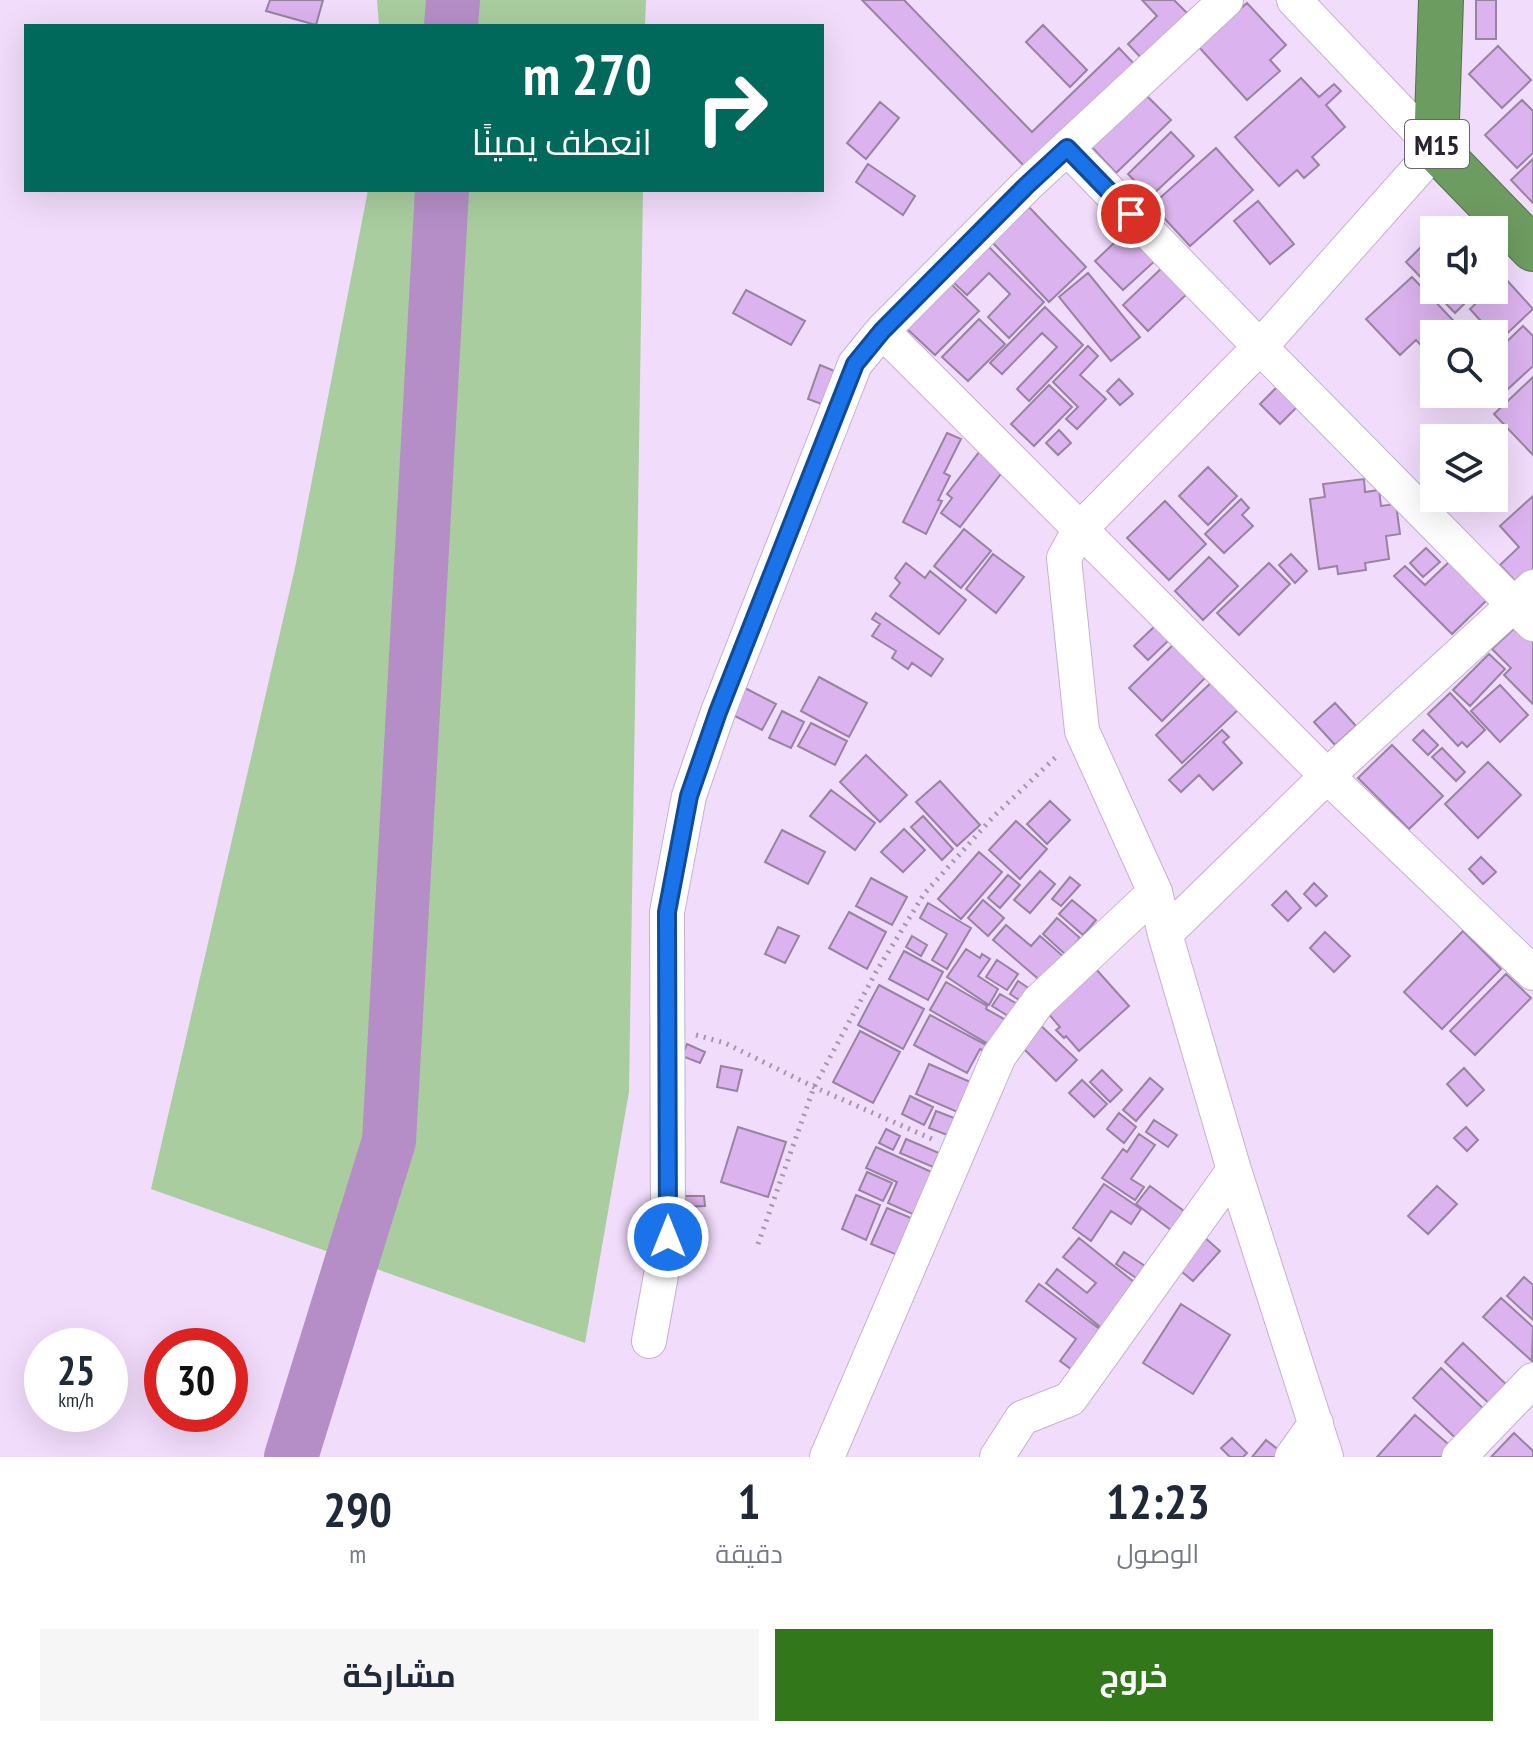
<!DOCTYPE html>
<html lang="ar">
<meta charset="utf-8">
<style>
:root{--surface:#fff;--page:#f6f6f7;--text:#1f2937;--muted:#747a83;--accent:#327719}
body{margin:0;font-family:"PT Sans Narrow",Cairo,sans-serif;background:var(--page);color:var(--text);direction:rtl;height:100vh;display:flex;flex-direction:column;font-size:30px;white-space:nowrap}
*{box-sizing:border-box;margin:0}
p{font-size:26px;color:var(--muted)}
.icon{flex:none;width:44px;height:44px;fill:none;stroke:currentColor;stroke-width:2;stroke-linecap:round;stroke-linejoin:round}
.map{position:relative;height:1457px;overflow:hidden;direction:ltr}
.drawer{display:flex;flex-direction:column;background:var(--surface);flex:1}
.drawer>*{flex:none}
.top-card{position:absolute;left:24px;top:24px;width:800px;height:168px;border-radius:0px;box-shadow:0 8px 32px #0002;direction:rtl;background:#00695c;color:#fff;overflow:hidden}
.buttons{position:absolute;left:1420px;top:216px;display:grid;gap:16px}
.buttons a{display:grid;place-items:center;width:88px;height:88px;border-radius:0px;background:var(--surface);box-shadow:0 8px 32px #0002;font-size:40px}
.speed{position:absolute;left:24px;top:1328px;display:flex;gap:16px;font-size:40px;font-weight:700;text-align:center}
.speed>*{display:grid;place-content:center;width:104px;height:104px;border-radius:50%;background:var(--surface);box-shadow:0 8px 32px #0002;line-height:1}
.speed small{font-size:20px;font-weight:400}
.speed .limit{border:12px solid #d22;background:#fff;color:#111}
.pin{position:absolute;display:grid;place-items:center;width:68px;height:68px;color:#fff;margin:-34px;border:4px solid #fff;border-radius:50%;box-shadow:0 2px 8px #0007}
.me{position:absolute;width:88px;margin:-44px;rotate:0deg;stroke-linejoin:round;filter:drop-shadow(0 0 6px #0008)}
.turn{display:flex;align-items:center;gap:28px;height:168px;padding:0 40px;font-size:36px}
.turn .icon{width:104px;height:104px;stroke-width:2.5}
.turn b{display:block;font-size:56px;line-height:68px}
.eta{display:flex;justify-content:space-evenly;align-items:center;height:136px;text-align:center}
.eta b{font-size:48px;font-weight:700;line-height:56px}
.primary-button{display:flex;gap:16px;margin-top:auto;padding:16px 40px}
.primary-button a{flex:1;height:92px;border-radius:0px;background:var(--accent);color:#fff;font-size:32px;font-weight:700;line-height:92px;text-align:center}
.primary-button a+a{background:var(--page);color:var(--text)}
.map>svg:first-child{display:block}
.green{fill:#a9cd9f}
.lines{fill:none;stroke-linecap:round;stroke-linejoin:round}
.river{stroke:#b58ec7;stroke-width:54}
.building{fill:#dbb3ee;stroke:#9784a0;stroke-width:2}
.street-casing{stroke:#c5b1cf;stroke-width:36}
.highway-casing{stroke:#55714e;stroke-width:46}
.path{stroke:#a595ad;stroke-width:5;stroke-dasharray:2 6;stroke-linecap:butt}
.street{stroke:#fff;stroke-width:34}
.highway{stroke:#6d9c60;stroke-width:44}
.route-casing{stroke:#114b97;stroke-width:20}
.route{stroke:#1a73e8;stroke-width:14}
.labels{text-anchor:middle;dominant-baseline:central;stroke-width:6;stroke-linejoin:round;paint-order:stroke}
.shield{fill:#fff;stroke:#69646c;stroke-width:2}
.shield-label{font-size:28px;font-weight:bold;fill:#29212d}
</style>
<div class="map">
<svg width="1533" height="1457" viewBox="0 0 1533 1457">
<rect width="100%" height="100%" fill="#f1dcfb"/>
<path class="green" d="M377,0H646L645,26H379Z
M368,190H643L629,1092L585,1343L151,1189L295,568Z"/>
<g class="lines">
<path class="river" d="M451,26L453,0
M291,1457L389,1141L442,190"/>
</g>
<path class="building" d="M270,0H323L316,25L266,11Z
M862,0H904L1032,132L1119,48L1136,66L1028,170Z
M1142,0H1174L1191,17L1145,62L1128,44L1157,16Z
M1476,0H1496V39H1476Z
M1247,3L1286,45L1270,60L1280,71L1247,100L1198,46Z
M1043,25L1087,70L1070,87L1026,42Z
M1498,46L1531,80L1502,108L1469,74Z
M1301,78L1319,97L1334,84L1341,91L1326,105L1345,127L1312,157L1319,165L1304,178L1297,170L1279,186L1235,137Z
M1141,90L1171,120L1116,173L1087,142Z
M1522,100L1533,111V153L1517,168L1485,135Z
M880,102L899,118L866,159L847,143Z
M1171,132L1194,156L1150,197L1128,174Z
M1216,148L1253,190L1190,246L1152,205Z
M1533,159V203L1511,180Z
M868,164L915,196L903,215L856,182Z
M1258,201L1294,244L1270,264L1234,221Z
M1029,207L1086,267L1049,302L992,242Z
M1130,228L1158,258L1123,290L1095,261Z
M1428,240L1434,246V290L1477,291L1455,313L1406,262Z
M988,246L1044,302L1009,338L988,317L1010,294L989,273L967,295L952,281Z
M1166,264L1191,290L1148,331L1123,305Z
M1088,273L1140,337L1111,361L1059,297Z
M1412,277L1466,334H1434V359L1416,340L1400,355L1366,319Z
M1504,277L1533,309L1499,341L1470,309L1490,290H1494V286Z
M949,282L979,311L935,355L905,327Z
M746,290L805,321L791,345L733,313Z
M1045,307L1083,345L1029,401L1017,389L1057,347L1042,333L1002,374L990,363Z
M979,319L1005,344L968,381L942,357Z
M1523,326L1533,336V366L1495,401L1488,394H1494V354Z
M1088,346L1098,356L1080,375L1106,399L1077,429L1066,419L1078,407L1053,382Z
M820,365L837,372L824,405L808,399Z
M1533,377V455L1494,414Z
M1119,379L1133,394L1120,405L1107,391Z
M1049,385L1072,407L1034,446L1011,424Z
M1278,386L1298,406L1280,424L1260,404Z
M1059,430L1071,443L1058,455L1046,443Z
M947,433L961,439L944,473L950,476L938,500L942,501L926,534L903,522Z
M983,447L1007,466L960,527L941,513L952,498L947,494Z
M1208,467L1237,496L1208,525L1179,496Z
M1364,479L1365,492L1379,490L1381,506L1396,504L1400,534L1386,536L1389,559L1365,563L1366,570L1338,574L1337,566L1319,569L1310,499L1325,497L1323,484Z
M1533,496V572L1519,585L1500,565L1519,547L1500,526Z
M1241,499L1249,508L1242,515L1253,526L1224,553L1205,534Z
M1165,501L1206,544L1169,580L1127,538Z
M964,529L991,551L961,588L934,566Z
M1426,548L1440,562L1423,577L1410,563Z
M993,554L1024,577L996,613L966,589Z
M1291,554L1307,571L1295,583L1279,565Z
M1209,557L1238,586L1203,620L1175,591Z
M1450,561L1488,599L1452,634L1394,576L1405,566L1425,585Z
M906,563L925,578L930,571L966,600L939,634L890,596L900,583L895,578Z
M1269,563L1290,584L1239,635L1217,613Z
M876,613L943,659L931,676L912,663L908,669L892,658L896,651L872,636L880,624L872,619Z
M1518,625L1533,640V704L1504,675L1511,668L1492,649Z
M1155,626L1169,640L1148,660L1134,646Z
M1174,644L1206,677L1162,721L1129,688Z
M1489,654L1505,669L1470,706L1453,690Z
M819,677L867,703L849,737L801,711Z
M1214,680L1240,708L1182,763L1156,735Z
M1500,685L1528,715L1500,742L1471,711Z
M743,687L776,704L762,730L729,713Z
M1450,693L1485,730L1467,747L1462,742L1458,746L1428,714Z
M1335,703L1356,726L1335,745L1314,722Z
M782,711L804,722L791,748L769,738Z
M811,723L847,741L835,765L798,746Z
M1222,730L1229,737L1223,742L1242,763L1213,790L1199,775L1181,792L1169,780Z
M1423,730L1438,745L1428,755L1413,740Z
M1392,745L1443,796L1409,829L1358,778Z
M1442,748L1465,772L1456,781L1432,757Z
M866,755L907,795L880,822L840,782Z
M1488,762L1521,795L1478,838L1445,804Z
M940,781L980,825L957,846L916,802Z
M831,790L875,823L855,850L810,816Z
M1050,801L1070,820L1047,844L1027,824Z
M923,816L953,849L942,860L911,827Z
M1016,821L1047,849L1020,879L989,850Z
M904,829L925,850L903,872L881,852Z
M782,830L825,852L808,884L765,862Z
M979,852L1002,872L961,919L938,899Z
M1481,857L1496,872L1483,884L1469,869Z
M1040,871L1055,884L1030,913L1014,900Z
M1008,875L1020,885L1000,908L988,898Z
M1070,877L1080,885L1061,906L1052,899Z
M871,878L907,897L892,925L856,906Z
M1314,883L1327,896L1316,906L1304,894Z
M1286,891L1301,908L1288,921L1272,905Z
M983,900L1004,918L988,936L968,918Z
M1072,900L1096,920L1083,935L1059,914Z
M928,903L971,928L947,969L932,960L947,934L920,918Z
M849,912L886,932L867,969L829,948Z
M1057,918L1080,938L1066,955L1043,934Z
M1006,925L1031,946L1040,936L1065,958L1043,983L993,940Z
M778,927L799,936L785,963L765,954Z
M1463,931L1501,969L1442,1029L1404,992Z
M1325,932L1350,956L1334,972L1310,948Z
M912,936L927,945L921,956L906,947Z
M966,949L980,958L982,954L990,959L978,976L998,989L989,1005L947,977Z
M904,951L943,972L928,1000L889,979Z
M997,960L1018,974L1007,990L986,977Z
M1095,968L1129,1006L1079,1051L1066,1036L1064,1038L1056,1030L1060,1027L1046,1011Z
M1506,974L1531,998L1475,1055L1450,1031Z
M1018,981L1030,989L1022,1002L1010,994Z
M946,982L987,1006L986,1009L1006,1020L992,1046L930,1010Z
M879,985L924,1009L903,1049L858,1025Z
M1000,994L1021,1006L1013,1019L992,1006Z
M930,1015L990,1047L987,1052L980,1049L967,1073L914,1045Z
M1036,1021L1077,1060L1056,1081L1023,1048Z
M860,1031L900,1052L873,1103L833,1082Z
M687,1044L705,1052L700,1063L682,1056Z
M929,1064L975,1084L962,1114L916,1094Z
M721,1066L742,1070L737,1091L717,1087Z
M1464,1068L1484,1090L1467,1106L1447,1084Z
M1102,1070L1122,1090L1110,1102L1090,1082Z
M1150,1078L1163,1089L1136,1121L1123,1110Z
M1082,1080L1107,1104L1094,1117L1069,1093Z
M910,1096L933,1107L924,1125L902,1114Z
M936,1111L962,1121L955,1138L929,1128Z
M1119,1113L1136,1127L1124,1143L1107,1129Z
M1154,1120L1177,1135L1168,1147L1146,1132Z
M738,1127L786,1142L768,1197L721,1182Z
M1466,1127L1478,1140L1467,1151L1454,1138Z
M886,1129L900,1136L893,1150L879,1143Z
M1139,1134L1155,1145L1131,1179L1144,1187L1135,1200L1102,1178L1123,1149L1127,1152Z
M906,1139L939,1153L933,1167L900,1153Z
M876,1147L936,1174L917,1216L888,1203L897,1182L866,1168Z
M867,1172L892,1183L883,1201L859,1190Z
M1104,1184L1141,1209L1131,1224L1111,1211L1091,1241L1073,1228Z
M1150,1186L1184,1211L1171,1230L1136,1204Z
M1437,1186L1457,1204L1428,1234L1408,1216Z
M856,1195L880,1205L866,1240L842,1229Z
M682,1196H704L705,1206L682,1207Z
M887,1208L923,1223L907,1259L871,1244Z
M1203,1236L1220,1251L1193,1281L1176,1267Z
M1079,1238L1139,1286L1104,1330L1046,1283L1057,1269L1087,1293L1096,1283L1063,1257Z
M1124,1252L1145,1266L1136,1278L1116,1264Z
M1524,1277L1533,1285V1320L1507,1296Z
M1039,1284L1105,1333L1075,1372L1060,1361L1076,1339L1026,1301Z
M1501,1298L1533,1327L1532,1361L1483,1317Z
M1181,1304L1230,1335L1193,1394L1143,1363Z
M1463,1343L1512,1390L1494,1408L1445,1362Z
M1441,1368L1490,1415L1462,1444L1413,1398Z
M1415,1415L1455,1450L1449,1457H1377Z
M1514,1433L1533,1451V1457H1491Z
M1232,1438L1247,1453L1243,1457H1230L1221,1448Z
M1266,1440L1280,1451L1275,1457H1252Z"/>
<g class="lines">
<defs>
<path id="street" d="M1294,0L1436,149L1260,347L1080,529L1064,558L1082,731L1155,892L1165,934L1234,1170L1326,1457
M1067,148L1260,347L1533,624
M882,331L1327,776L1533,973
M1165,934L1327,776L1533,587
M649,1341L668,1237L667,912L689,796L718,712L855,364L882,331L1027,185L1226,0
M827,1457L999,1056L1038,1002L1155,892
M997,1457L1022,1418L1070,1399L1234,1170
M1292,1457L1316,1423
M1459,1457L1533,1380"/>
<path id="highway" d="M1441,0L1436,149L1533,249"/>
</defs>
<use href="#street" class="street-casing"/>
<use href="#highway" class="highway-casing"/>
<path class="path" d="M696,1035L725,1043L814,1087L932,1139
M758,1244L814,1087L876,972L924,894L993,817L1059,754"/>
<use href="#street" class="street"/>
<use href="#highway" class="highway"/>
</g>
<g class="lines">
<defs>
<path id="route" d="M668,1237L667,912L689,796L718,712L855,364L882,331L1027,185L1067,148L1131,214"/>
</defs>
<use href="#route" class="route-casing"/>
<use href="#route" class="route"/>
</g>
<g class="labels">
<rect class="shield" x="1405" y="120" width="64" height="48" rx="6"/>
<g class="shield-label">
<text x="1437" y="144">M15</text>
</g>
</g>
</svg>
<div class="buttons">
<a><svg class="icon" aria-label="sound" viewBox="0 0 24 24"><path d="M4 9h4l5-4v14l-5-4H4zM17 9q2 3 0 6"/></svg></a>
<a><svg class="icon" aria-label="search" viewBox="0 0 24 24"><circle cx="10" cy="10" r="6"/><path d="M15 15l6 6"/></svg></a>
<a><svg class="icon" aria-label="layers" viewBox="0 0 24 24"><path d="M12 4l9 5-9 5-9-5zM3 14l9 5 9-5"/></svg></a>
</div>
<div class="speed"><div>25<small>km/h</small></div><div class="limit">30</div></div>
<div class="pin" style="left:1131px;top:214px;background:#d93025"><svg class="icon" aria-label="arrive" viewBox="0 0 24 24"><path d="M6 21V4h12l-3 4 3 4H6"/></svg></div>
<svg class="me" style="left:668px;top:1237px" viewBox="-20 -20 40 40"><circle r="17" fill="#1a73e8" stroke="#fff" stroke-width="3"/><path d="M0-11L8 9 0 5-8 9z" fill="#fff"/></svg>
<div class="top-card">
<div class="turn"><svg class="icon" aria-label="right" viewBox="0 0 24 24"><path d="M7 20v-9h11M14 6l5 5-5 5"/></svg><div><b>270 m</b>انعطف يمينًا</div></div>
</div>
</div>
<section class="drawer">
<div class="eta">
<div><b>12:23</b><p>الوصول</p></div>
<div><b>1</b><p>دقيقة</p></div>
<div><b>290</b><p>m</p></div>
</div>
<div class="primary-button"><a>خروج</a><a>مشاركة</a></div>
</section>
